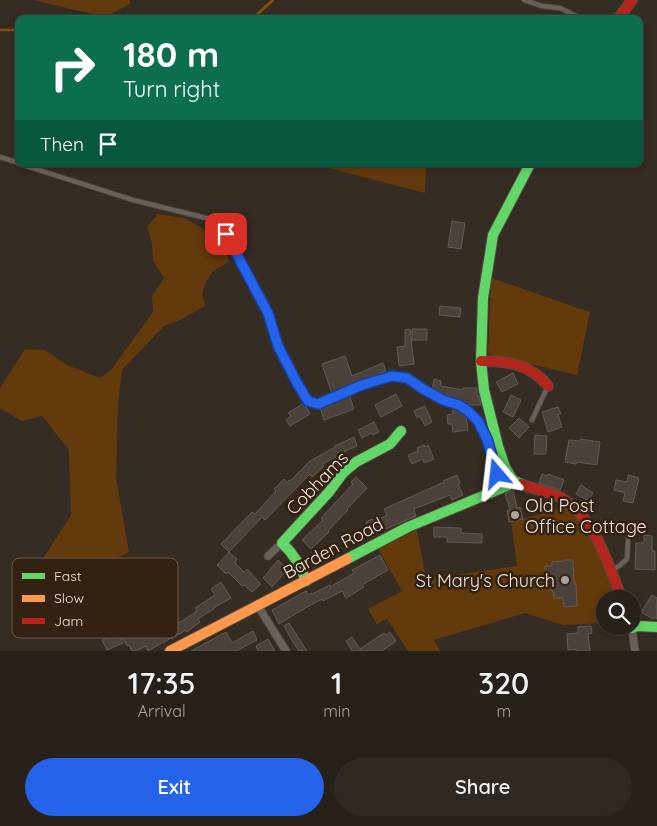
<!DOCTYPE html>
<style>
:root{--surface:#28211a;--page:#302923;--text:#f1f3f6;--muted:#a5a3a2;--line:#443e39;--accent:#2563eb}
body{margin:0;font-family:Quicksand,sans-serif;background:var(--page);color:var(--text);height:100vh;display:flex;flex-direction:column;font-size:19px;white-space:nowrap}
*{box-sizing:border-box;margin:0}
p{font-size:16px;color:var(--muted)}
.icon{flex:none;width:28px;height:28px;fill:none;stroke:currentColor;stroke-width:2;stroke-linecap:round;stroke-linejoin:round}
.map{position:relative;height:651px;overflow:hidden}
.sheet{display:flex;flex-direction:column;background:var(--surface);flex:1}
.sheet>*{flex:none}
.top-card{position:absolute;left:15px;top:15px;width:628px;height:152px;border-radius:10px;box-shadow:0 2px 8px #0003,0 0 0 1px var(--line);background:#0b6e4f;color:#fff;overflow:hidden}
.tools{position:absolute;left:596px;top:590px;display:grid;gap:10px}
.tools a{display:grid;place-items:center;width:45px;height:45px;border-radius:50%;background:var(--surface);box-shadow:0 2px 8px #0003,0 0 0 1px var(--line);font-size:25px}
.pin{position:absolute;display:grid;place-items:center;width:42px;height:42px;color:#fff;margin:-21px;border-radius:10px;box-shadow:0 2px 8px #0006}
.me{position:absolute;width:55px;margin:-28px;rotate:343deg;stroke-linejoin:round;filter:drop-shadow(0 0 4px #0008)}
.turn{display:flex;align-items:center;gap:18px;height:105px;padding:0 25px;font-size:22px}
.turn .icon{width:65px;height:65px;stroke-width:2.5}
.turn b{display:block;font-size:35px;line-height:42px}
.then{display:flex;align-items:center;height:48px;padding:0 25px;background:#0003;gap:10px;font-size:19px}
.eta{display:flex;justify-content:space-evenly;align-items:center;height:85px;text-align:center}
.eta b{font-size:30px;font-weight:600;line-height:35px}
.button{display:flex;gap:10px;margin-top:auto;padding:10px 25px}
.button a{flex:1;height:58px;border-radius:30px;background:var(--accent);color:#fff;font-size:20px;font-weight:600;line-height:58px;text-align:center}
.button a+a{background:var(--page);color:var(--text)}
.map>svg:first-child{display:block}
.green{fill:#633a0c}
.lines{fill:none;stroke-linecap:round;stroke-linejoin:round}
.stream{stroke:#895013;stroke-width:2.5}
.building{fill:#4b423b;stroke:#645b54}
.lane-casing{stroke:#524a42;stroke-width:6}
.street-casing{stroke:#524a42;stroke-width:9}
.fast-casing{stroke:#524a42;stroke-width:12}
.slow-casing{stroke:#524a42;stroke-width:12}
.jam-casing{stroke:#524a42;stroke-width:12}
.lane{stroke:#69625b;stroke-width:4}
.street{stroke:#69625b;stroke-width:7}
.fast{stroke:#63d668;stroke-width:10}
.slow{stroke:#ff974d;stroke-width:10}
.jam{stroke:#b3261e;stroke-width:10}
.route-casing{stroke:#184099;stroke-width:12}
.route{stroke:#2563eb;stroke-width:9}
.poi-dot{fill:#aea399;stroke:#332111;stroke-width:2}
.labels{text-anchor:middle;dominant-baseline:central;stroke-width:5;stroke-linejoin:round;paint-order:stroke}
.street-label{font-size:18px;fill:#efe3d9;stroke:#332111}
.poi-label{font-size:18px;fill:#efe3d9;stroke:#332111;text-anchor:start}
.key{fill:#332111;stroke:#6b5b4d;stroke-width:1}
.key-label{font-size:14px;fill:#efe3d9}
</style>
<div class="map">
<svg width="657" height="651" viewBox="0 0 657 651">
<rect width="100%" height="100%" fill="#352c23"/>
<path class="green" d="M33,0H130V4L105,17Z
M313,164H426L425,193Z
M158,214L184,218L217,236L230,261L212,272L206,282L202,293L205,306L180,320L164,326L122,370L118,404L116,478L129,552L45,595L44,557L71,515L69,450L42,416L22,421L0,408V388L25,349L45,350L67,365L100,378L111,370L153,312L152,296L164,278L153,261L152,243L147,227Z
M491,278L590,312L577,375L488,354Z
M565,507L583,526L599,554L616,599H605V623L563,625L525,613L434,640L440,651H408L387,619L377,624L368,609L402,591L377,547L417,530L426,579L517,566L511,522Z"/>
<g class="lines">
<path class="stream" d="M252,19L273,0
M0,30H12L19,29"/>
</g>
<path class="building" d="M452,221L465,223L461,249L448,247Z
M440,306L461,308L460,317L439,315Z
M410,329L414,364L399,366L397,347L405,346V330Z
M412,329H427V340H412Z
M345,356L352,376L383,363L386,371L362,381L346,386L347,388L332,394L322,364Z
M513,373L518,384L502,392L496,382Z
M434,379L441,381V386L463,390V388H477V396H479L481,405H466L460,402L453,399V397L440,394L432,390Z
M396,394L402,406L381,417L375,405Z
M349,395L354,409L324,420L320,407Z
M511,395L521,400L513,417L503,412Z
M304,403L310,414L290,426L286,420L291,416L288,413Z
M425,406L432,422L425,426L420,416L417,418L414,411Z
M453,407L457,408L466,415L468,430L453,432L452,424H448L447,415L453,414Z
M558,407L561,414H558L562,427L548,432L542,412Z
M519,418L529,427L519,438L509,428Z
M374,422L379,432L373,435L372,433L362,438L358,430Z
M535,435L547,436L546,454H534Z
M354,437L357,446L345,451V453L322,464L324,466L312,477L310,474L265,520L262,517L229,552L221,544L252,512L255,514L276,491L274,489L284,479L287,483L289,480L290,481L310,461L335,447V446Z
M580,439L600,442L597,465L577,462L576,464L565,462L569,440L580,441Z
M424,445L425,447L428,445L434,459L424,463L423,459L412,464L408,455L418,451L417,448Z
M542,474L547,476L548,474L564,480L560,490L539,483Z
M457,475L460,483L458,484L463,495L452,500L450,495L414,509L416,516L381,531L372,537L366,526L367,525L366,522L372,519L374,522L387,515L384,509L444,482L443,481Z
M628,475L639,478L633,503L623,501L625,493L614,490L616,480L627,482Z
M356,477L367,488L347,509L348,510L328,531L329,532L311,549L302,540L323,520L321,518L353,484L351,482Z
M581,485L593,493L588,501L576,494Z
M513,490L517,508L520,507L523,519L509,522L507,511L510,510L505,494Z
M434,527L461,528V533L482,534V543L447,542V537H434Z
M644,535L652,536V551H655V570L635,569L636,543H644Z
M229,552L237,559L235,563L244,572L247,569L261,584L252,592L244,585L242,586L228,572L226,574L217,565Z
M380,555L388,570L362,585L364,587L346,598L342,591L323,601L322,599L302,610L279,624L272,610L306,591L308,595L311,593L312,594L330,585V587L354,573L352,570Z
M278,560L288,569L272,587L263,578Z
M564,560H573L574,584H576L577,606L564,607L563,598H554L553,591H551L550,576L546,577L545,566H552V562L564,561Z
M221,582L231,598L215,607V608L198,619L200,622L187,632L186,630L171,639V638L148,651L146,646L136,651H132L129,645L127,646L122,637L135,630L139,638L158,628L160,631H161L162,632L178,622L179,623L197,611L195,608L215,595L211,589Z
M652,595L657,598V619L654,617L653,619L641,612Z
M289,623L307,651H299L291,639L284,626Z
M591,626L592,633L588,634L590,651H576V649L568,650L567,634L578,633V627Z
M253,631L257,640L236,651H191L226,632L232,643Z
M390,632L396,641L382,651H352L346,641L352,637L360,649L384,633L386,635Z
M119,633L123,643L107,650L102,640Z
M268,639L275,651H258L256,646Z"/>
<g class="lines">
<defs>
<path id="lane" d="M524,0L542,6L560,8L582,19
M0,157L19,163
M20,164L133,200L214,220L226,234L268,313L279,346L297,383L308,401L318,404L362,385L393,376L407,378L423,389L443,400L459,405L468,411L479,421L487,439L497,474L507,485
M532,420L548,386
M611,570L619,566L627,559L629,524"/>
<path id="street" d="M268,556L282,543
M258,606L286,651
M632,628L635,651"/>
<path id="fast" d="M521,484L513,480L505,467L498,446L484,390L481,361L483,298L493,235L530,164
M347,559L408,527L507,486L513,480
M306,581C301,566 294,554 282,543L329,492L343,473L356,462L390,444L401,431
M632,626V628L638,626L657,627"/>
<path id="slow" d="M170,651L347,559"/>
<path id="jam" d="M618,19L632,0
M481,361C507,361 531,364 548,386
M521,484C533,489 546,491 558,496C594,515 608,564 622,599"/>
</defs>
<use href="#lane" class="lane-casing"/>
<use href="#street" class="street-casing"/>
<use href="#fast" class="fast-casing"/>
<use href="#slow" class="slow-casing"/>
<use href="#jam" class="jam-casing"/>
<use href="#lane" class="lane"/>
<use href="#street" class="street"/>
<use href="#fast" class="fast"/>
<use href="#slow" class="slow"/>
<use href="#jam" class="jam"/>
</g>
<g class="lines">
<defs>
<path id="route" d="M226,234L268,313L278,346L297,383L308,401L318,404L362,385L392,376L407,378L423,389L443,400L459,405L468,411L478,421L487,439L497,474"/>
</defs>
<use href="#route" class="route-casing"/>
<use href="#route" class="route"/>
</g>
<g class="poi-dot">
<circle cx="515" cy="515" r="5"/>
<circle cx="565" cy="580" r="5"/>
</g>
<g class="labels">
<g class="street-label">
<text transform="translate(317 483) rotate(-46)">Cobhams</text>
<text transform="translate(333 548) rotate(-28)">Barden Road</text>
</g>
<g class="poi-label">
<text x="525" y="505">Old Post<tspan x="525" dy="21">Office Cottage</tspan></text>
<text x="555" y="580" text-anchor="end">St Mary's Church</text>
</g>
</g>
<rect x="12" y="558" width="166" height="80" rx="8" class="key"/>
<rect x="22" y="573" width="23" height="6" fill="#63d668"/>
<rect x="22" y="595" width="23" height="7" fill="#ff974d"/>
<rect x="22" y="618" width="23" height="6" fill="#b3261e"/>
<g class="key-label">
<text x="54" y="581">Fast</text>
<text x="54" y="603">Slow</text>
<text x="54" y="626">Jam</text>
</g>
</svg>
<div class="tools">
<a><svg class="icon" aria-label="search" viewBox="0 0 24 24"><circle cx="10" cy="10" r="6"/><path d="M15 15l6 6"/></svg></a>
</div>
<div class="pin" style="left:226px;top:234px;background:#d93025"><svg class="icon" aria-label="arrive" viewBox="0 0 24 24"><path d="M6 21V4h12l-3 4 3 4H6"/></svg></div>
<svg class="me" style="left:497px;top:474px" viewBox="-20 -20 40 40"><path d="M0-17L14 15 0 8-14 15z" fill="#2563eb" stroke="#fff" stroke-width="4"/></svg>
<div class="top-card">
<div class="turn"><svg class="icon" aria-label="right" viewBox="0 0 24 24"><path d="M7 20v-9h11M14 6l5 5-5 5"/></svg><div><b>180 m</b>Turn right</div></div>
<div class="then">Then<svg class="icon" aria-label="arrive" viewBox="0 0 24 24"><path d="M6 21V4h12l-3 4 3 4H6"/></svg></div>
</div>
</div>
<section class="sheet">
<div class="eta">
<div><b>17:35</b><p>Arrival</p></div>
<div><b>1</b><p>min</p></div>
<div><b>320</b><p>m</p></div>
</div>
<div class="button"><a>Exit</a><a>Share</a></div>
</section>
